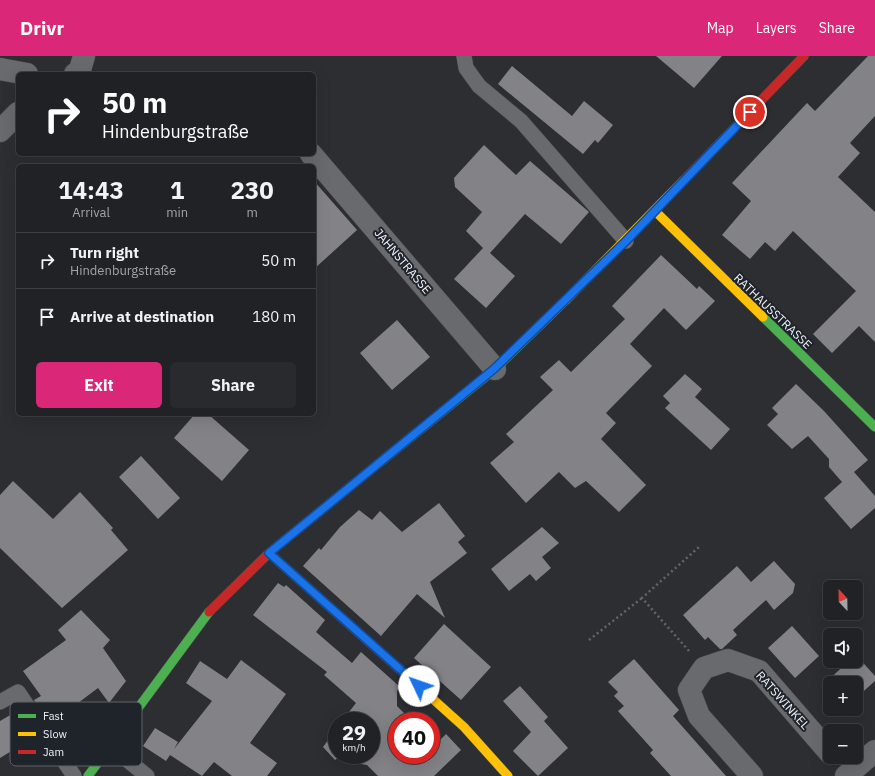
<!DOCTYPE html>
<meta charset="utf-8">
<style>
:root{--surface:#212226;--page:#292a2e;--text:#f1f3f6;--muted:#a2a4a7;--line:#3e3f43;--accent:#db2777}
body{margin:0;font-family:"IBM Plex Sans",sans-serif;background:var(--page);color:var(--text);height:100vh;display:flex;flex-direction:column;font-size:15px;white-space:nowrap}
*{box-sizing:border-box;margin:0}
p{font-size:13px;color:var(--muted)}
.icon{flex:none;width:22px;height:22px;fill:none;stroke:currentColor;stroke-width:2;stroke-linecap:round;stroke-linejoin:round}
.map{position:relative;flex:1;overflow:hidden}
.details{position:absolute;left:16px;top:108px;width:300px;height:252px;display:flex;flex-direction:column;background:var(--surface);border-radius:6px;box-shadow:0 4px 16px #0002,0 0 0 1px var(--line)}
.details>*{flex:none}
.banner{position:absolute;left:16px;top:16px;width:300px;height:84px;border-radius:6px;box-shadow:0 4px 16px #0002,0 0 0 1px var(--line);background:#202124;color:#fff;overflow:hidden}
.needle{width:26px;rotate:338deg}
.tools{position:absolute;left:823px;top:524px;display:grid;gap:8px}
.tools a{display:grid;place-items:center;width:40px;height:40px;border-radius:6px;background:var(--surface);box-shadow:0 4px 16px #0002,0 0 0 1px var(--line);font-size:20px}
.speed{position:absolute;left:328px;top:656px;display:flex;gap:8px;font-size:20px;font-weight:700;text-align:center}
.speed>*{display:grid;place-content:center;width:52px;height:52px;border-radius:50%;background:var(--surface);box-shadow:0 4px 16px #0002,0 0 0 1px var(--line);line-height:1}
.speed small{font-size:10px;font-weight:400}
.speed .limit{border:6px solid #d22;background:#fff;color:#111}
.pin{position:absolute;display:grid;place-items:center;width:34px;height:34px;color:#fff;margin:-17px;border:2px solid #fff;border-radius:50%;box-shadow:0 1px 4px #0007}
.me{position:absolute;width:44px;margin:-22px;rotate:312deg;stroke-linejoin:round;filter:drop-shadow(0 0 3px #0008)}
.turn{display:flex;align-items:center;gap:14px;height:84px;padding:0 20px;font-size:18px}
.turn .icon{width:52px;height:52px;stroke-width:2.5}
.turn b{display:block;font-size:28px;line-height:34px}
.eta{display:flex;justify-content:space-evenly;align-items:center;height:68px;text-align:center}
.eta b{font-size:24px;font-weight:700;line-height:28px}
.button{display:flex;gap:8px;margin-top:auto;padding:8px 20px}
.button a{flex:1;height:46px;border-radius:6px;background:var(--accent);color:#fff;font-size:16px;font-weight:700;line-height:46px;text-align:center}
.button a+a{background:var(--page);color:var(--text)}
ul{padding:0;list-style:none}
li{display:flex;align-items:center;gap:12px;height:56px;padding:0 20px;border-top:1px solid var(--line)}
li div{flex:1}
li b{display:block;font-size:15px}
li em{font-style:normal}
header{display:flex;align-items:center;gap:24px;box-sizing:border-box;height:56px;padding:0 20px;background:var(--accent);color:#fff}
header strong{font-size:19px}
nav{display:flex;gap:22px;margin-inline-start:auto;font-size:14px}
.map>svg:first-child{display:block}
.building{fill:#838387}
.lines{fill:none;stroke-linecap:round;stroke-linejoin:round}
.lane-casing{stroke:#494b4e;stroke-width:16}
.street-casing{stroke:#494b4e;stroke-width:23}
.fast-casing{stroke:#494b4e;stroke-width:10}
.slow-casing{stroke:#494b4e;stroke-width:10}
.jam-casing{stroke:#494b4e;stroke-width:10}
.path{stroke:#636569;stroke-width:2.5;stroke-dasharray:2 3;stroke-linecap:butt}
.lane{stroke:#686a6d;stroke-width:15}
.street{stroke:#686a6d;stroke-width:22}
.fast{stroke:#4caf50;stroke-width:9}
.slow{stroke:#ffc107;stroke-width:9}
.jam{stroke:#c62828;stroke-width:9}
.route-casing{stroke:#114b97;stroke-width:10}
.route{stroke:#1a73e8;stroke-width:7}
.labels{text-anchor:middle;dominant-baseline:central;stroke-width:4;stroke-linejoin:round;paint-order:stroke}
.street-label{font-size:12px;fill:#eff2f7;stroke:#1f242b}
.key{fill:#1f242b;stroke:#5d6268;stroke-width:1}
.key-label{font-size:11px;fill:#eff2f7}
</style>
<header>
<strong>Drivr</strong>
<nav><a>Map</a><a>Layers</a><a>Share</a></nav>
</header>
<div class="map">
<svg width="875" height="720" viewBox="0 0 875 720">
<rect width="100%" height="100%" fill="#2c2e32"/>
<path class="building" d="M656,0H722L694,32Z
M868,0H875V60L850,87L860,97L838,121L875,156V286L859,270L832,297L813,278L856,235L793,175L775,195L765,186L750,203L722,179L751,145L732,127L807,47L815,55Z
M512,10L572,60L584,45L613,69L598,87L595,84L583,98L498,28Z
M484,89L516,119L530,105L589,156L561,188L525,158L490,197L515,220L486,252L454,223L483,192L466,175L482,156L455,131L454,122Z
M314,125L357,174L314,213Z
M661,199L697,233L699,230L715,245L686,274L664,252L630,288L652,310L606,357L616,367L601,383L646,429L619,456L586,425L575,432L559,416L526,447L490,407L514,386L506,378L553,334L540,321L559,304L571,316L625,263L612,250Z
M397,264L430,301L392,334L360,297Z
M685,318L702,333L695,341L730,373L711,394L665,352L670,347L663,340Z
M796,328L824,355L868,404L854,416L875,440V452L851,473L824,442L842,426L829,411V403L808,380L792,393L767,369L778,358L772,352Z
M195,358H208L249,394L222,425L174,382Z
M141,400L180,442L158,463L119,421Z
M13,425L53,463L80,436L113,472L111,474L128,494L62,552L0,492V439Z
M439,447L465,480L458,486L467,497L430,526L445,562L417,538L381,580L303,510L319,492L321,494L340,471L359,454L372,464L380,455L402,476Z
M542,471L559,487L542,501L551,512L536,525L530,518L509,535L491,513Z
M774,505L795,528L793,537L774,554L766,544L733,574L737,579L722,593H720L708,581L705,584L683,559L737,510L751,526Z
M278,527L284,531L286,529L325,564L316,576L352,607L361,596L400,631L397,635V650L412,665H397V699H431V685L435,689L446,678L461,694L434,720H378L367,709L361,708L352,699H371V665H342L356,647L324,619L327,616L253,559Z
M81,554L110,584L103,592L126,625L109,647L98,632L50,668L34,644L41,640L23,615L66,584L58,574Z
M444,568L491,611L461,644L414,602Z
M792,570L819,600L795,622L768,592Z
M856,599L875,620V625L856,642V627H830V631L826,626L849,605H856Z
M634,603L679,654L673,660L726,720H671L650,697L653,694L618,655L624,650L614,640L618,636L608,626Z
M241,604L286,638L250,687L277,707L267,720H232L214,706L202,720L170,699L166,705L143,690L155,672L178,686L174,693L212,645L186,627L200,605L227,623Z
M520,630L548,661L544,665L568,692L538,720L513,695L531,676L503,645Z
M19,654L36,680L0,702V665Z
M337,672V699H341L335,704L323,691Z"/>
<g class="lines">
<defs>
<path id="lane" d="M464,0L466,12L479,30L521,65L626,185
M0,646L18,636L74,720
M110,690L147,720"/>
<path id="street" d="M0,13L27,18
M75,18L80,14L84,0
M0,75L18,57
M311,98L495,313
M752,720L699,660L689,634L704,612L728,604L759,615L830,697
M846,720L875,695"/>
<path id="fast" d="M763,261L875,371
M384,403L495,313L566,244
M88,720L209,556"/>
<path id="slow" d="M655,155L763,261
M566,244L684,124
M424,635L464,671L508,720"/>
<path id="jam" d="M684,124L804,0
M269,497L424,635
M209,556L269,497L384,403"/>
</defs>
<use href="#lane" class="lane-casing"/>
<use href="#street" class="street-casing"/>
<use href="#fast" class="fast-casing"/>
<use href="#slow" class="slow-casing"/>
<use href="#jam" class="jam-casing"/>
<path class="path" d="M589,584L642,542
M689,595L642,542L699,491"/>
<use href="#lane" class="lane"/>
<use href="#street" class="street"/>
<use href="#fast" class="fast"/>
<use href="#slow" class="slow"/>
<use href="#jam" class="jam"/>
</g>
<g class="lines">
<defs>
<path id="route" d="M419,630L269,497L494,313L626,185L750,56"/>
</defs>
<use href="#route" class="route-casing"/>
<use href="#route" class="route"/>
</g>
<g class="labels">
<g class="street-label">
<text transform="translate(403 205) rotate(50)">JAHNSTRASSE</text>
<text transform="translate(773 255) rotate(44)">RATHAUSSTRASSE</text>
<text transform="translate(783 644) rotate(48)">RATSWINKEL</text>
</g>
</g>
<rect x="10" y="646" width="132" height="64" rx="6" class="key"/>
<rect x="18" y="658" width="18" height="4" fill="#4caf50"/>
<rect x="18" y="676" width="18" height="4" fill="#ffc107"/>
<rect x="18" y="694" width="18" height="4" fill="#c62828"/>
<g class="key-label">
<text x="43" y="664">Fast</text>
<text x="43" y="682">Slow</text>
<text x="43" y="700">Jam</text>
</g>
</svg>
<div class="tools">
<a><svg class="needle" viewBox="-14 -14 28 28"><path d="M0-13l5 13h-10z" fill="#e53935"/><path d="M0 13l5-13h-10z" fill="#a2a4a7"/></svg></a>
<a><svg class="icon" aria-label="sound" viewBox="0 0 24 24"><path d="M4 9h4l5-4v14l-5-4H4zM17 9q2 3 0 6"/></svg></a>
<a>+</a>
<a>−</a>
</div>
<div class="speed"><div>29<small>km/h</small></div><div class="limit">40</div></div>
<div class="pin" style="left:750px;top:56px;background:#d93025"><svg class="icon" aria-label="arrive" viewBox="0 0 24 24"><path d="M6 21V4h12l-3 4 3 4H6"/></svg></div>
<svg class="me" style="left:419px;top:630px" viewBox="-20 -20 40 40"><circle r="19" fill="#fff"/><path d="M0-13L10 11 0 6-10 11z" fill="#1a73e8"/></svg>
<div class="banner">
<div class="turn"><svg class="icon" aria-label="right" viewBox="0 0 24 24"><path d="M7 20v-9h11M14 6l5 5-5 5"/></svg><div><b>50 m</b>Hindenburgstraße</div></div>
</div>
<section class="details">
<div class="eta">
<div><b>14:43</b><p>Arrival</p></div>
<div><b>1</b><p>min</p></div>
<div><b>230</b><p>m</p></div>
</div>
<ul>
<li><svg class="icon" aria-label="right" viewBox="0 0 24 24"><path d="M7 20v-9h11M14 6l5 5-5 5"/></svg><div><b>Turn right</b><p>Hindenburgstraße</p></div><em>50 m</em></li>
<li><svg class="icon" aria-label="arrive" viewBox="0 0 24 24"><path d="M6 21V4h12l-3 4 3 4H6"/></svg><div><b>Arrive at destination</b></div><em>180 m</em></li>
</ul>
<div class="button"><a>Exit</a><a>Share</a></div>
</section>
</div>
